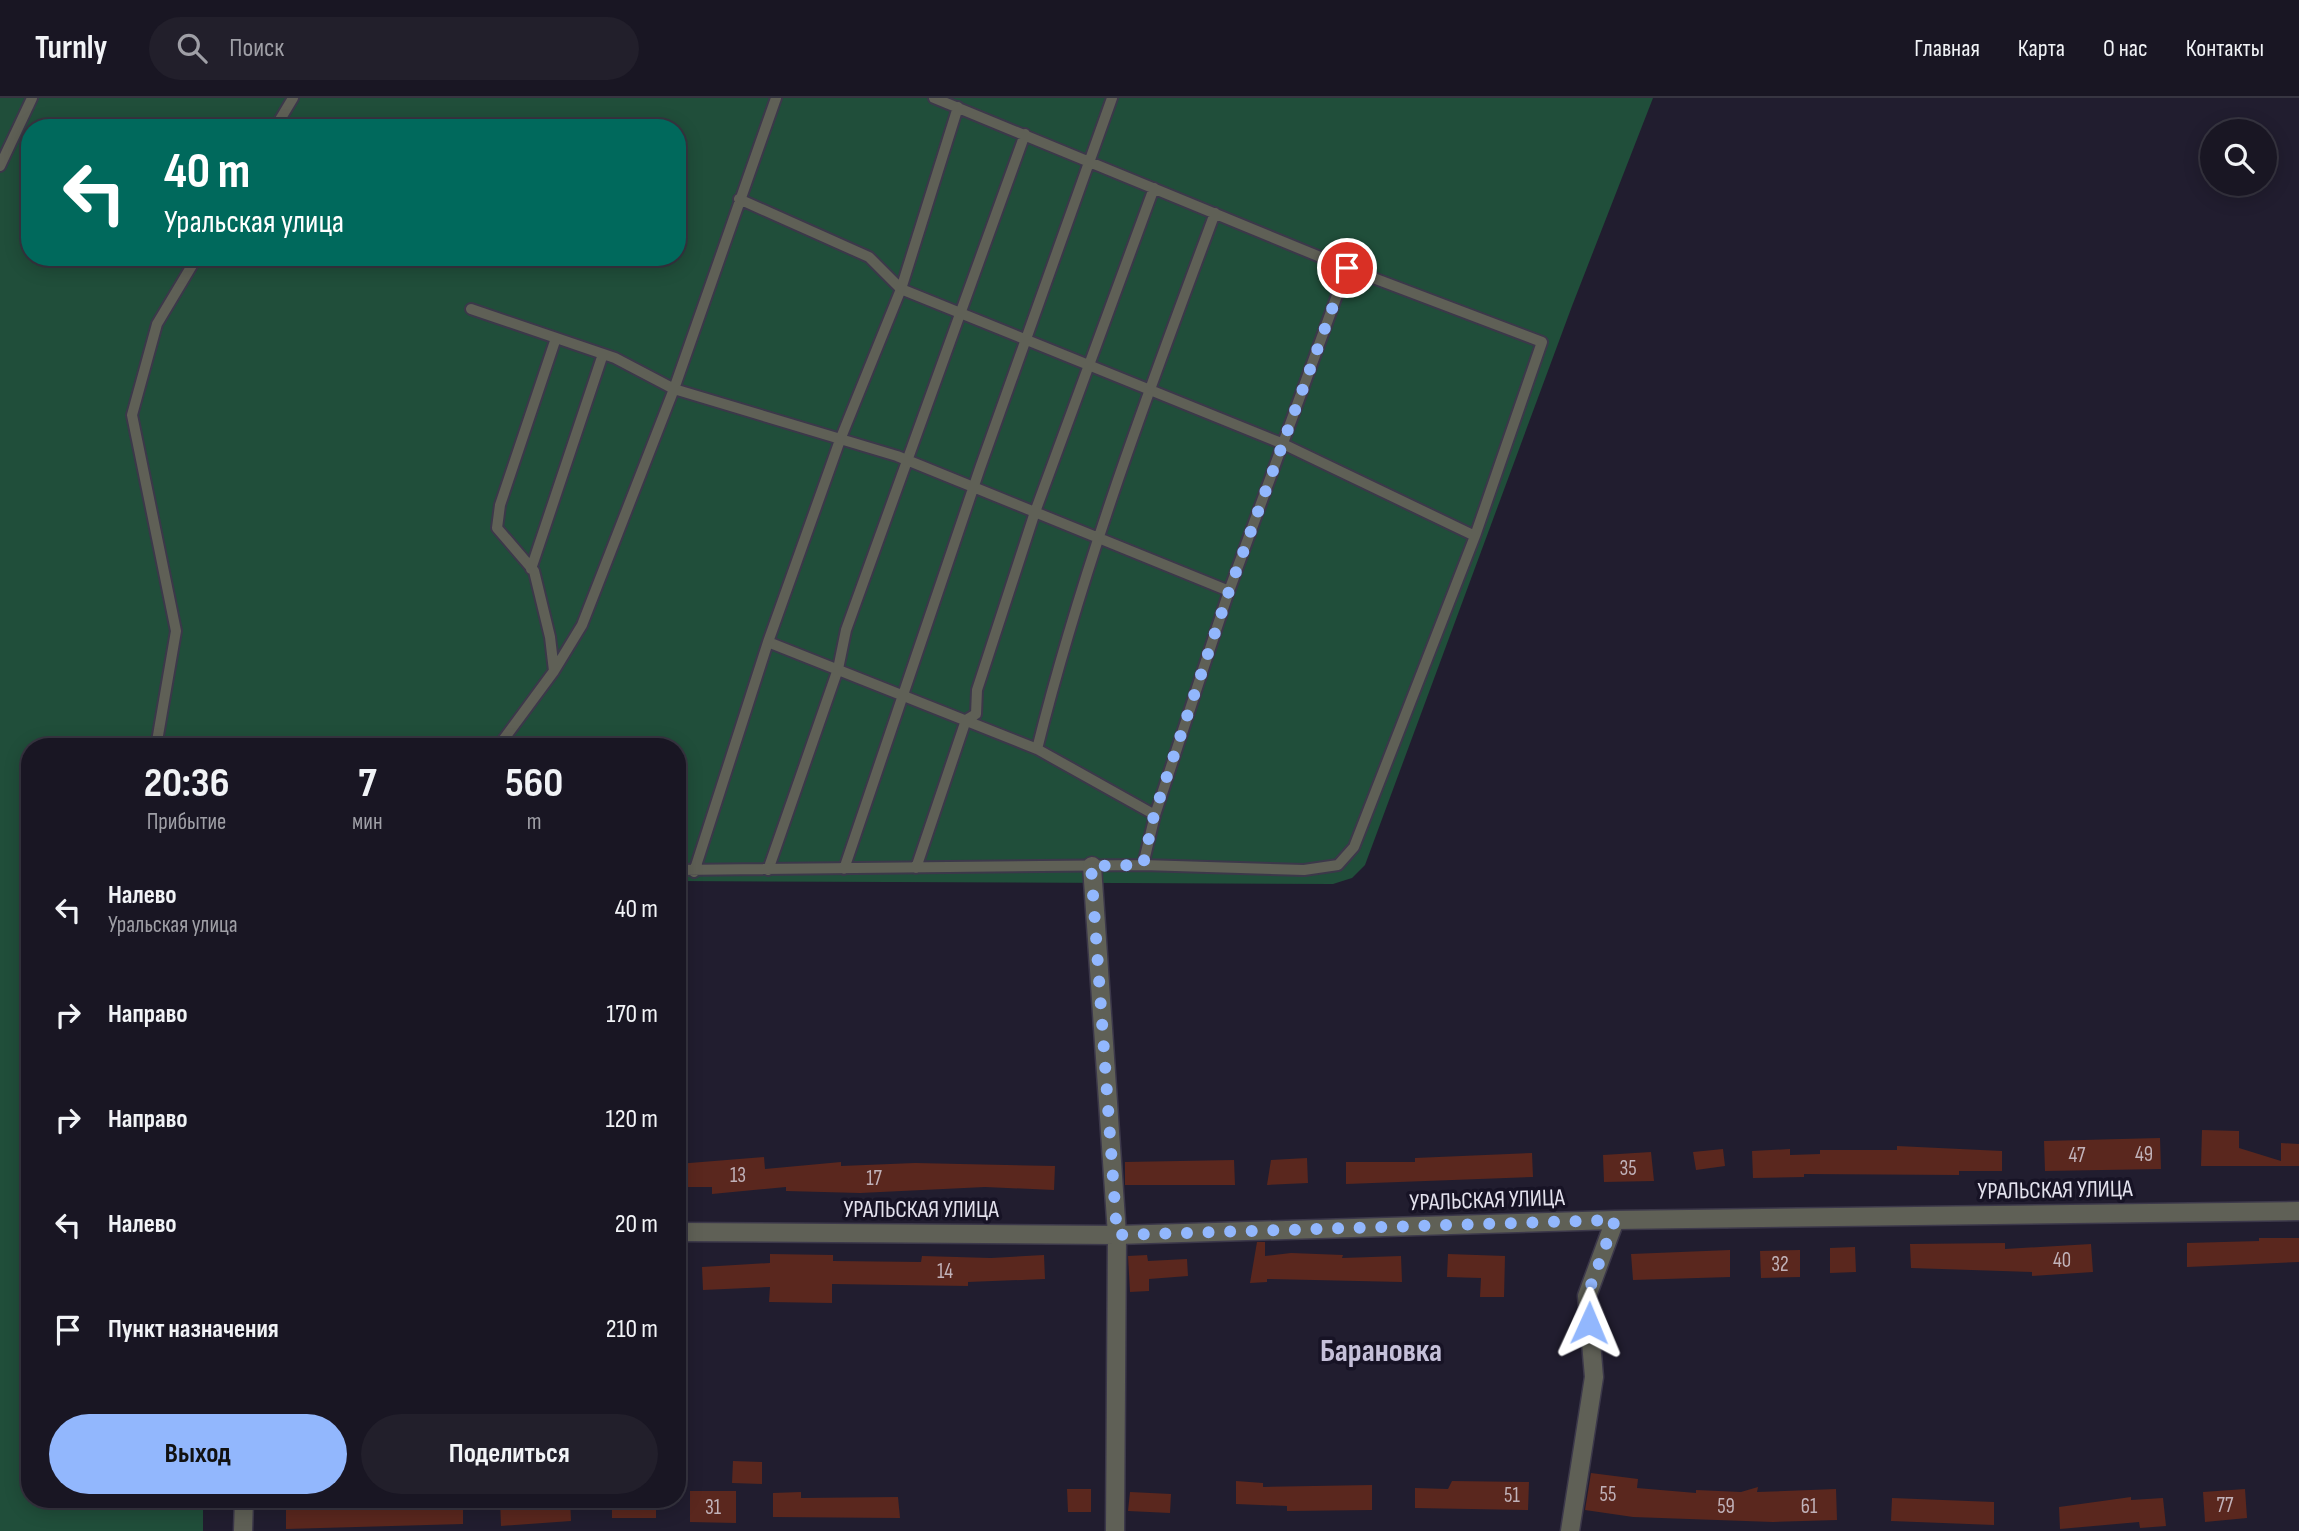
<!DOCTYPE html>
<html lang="ru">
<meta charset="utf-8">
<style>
:root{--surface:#191623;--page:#221f2b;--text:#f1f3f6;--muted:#9f9fa6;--line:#373541;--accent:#92b7fd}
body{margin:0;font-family:"Sofia Sans Condensed",sans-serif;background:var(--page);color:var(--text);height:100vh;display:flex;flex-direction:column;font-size:26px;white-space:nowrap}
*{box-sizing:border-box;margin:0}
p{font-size:23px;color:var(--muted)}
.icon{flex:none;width:38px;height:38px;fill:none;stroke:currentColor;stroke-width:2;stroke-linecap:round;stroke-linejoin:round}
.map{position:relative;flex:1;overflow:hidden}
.drawer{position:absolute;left:21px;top:640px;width:665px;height:770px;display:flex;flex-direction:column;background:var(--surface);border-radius:28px;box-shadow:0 4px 18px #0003,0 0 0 2px var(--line)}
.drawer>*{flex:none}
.hud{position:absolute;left:21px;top:21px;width:665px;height:147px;border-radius:28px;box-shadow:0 4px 18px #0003,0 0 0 2px var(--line);background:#00695c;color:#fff;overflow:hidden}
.tools{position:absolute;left:2200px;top:21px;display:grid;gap:14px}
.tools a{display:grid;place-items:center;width:77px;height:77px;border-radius:50%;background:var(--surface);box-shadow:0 4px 18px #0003,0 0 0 2px var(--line);font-size:35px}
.pin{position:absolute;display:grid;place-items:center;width:60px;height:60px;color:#fff;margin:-30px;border:4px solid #fff;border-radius:50%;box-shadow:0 2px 7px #0007}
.me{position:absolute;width:77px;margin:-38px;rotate:1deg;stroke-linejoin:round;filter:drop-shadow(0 0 5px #0008)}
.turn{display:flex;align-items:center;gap:24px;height:147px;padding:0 28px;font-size:32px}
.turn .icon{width:91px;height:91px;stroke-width:2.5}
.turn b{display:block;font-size:49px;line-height:60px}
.eta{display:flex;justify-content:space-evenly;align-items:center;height:119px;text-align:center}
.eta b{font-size:42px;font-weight:700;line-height:49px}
.primary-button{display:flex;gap:14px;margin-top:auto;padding:14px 28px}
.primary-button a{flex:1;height:80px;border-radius:42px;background:var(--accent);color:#111;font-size:28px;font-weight:700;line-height:80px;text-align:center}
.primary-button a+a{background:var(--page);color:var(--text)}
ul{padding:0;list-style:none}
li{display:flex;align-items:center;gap:21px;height:105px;padding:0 28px}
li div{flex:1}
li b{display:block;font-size:26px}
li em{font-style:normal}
header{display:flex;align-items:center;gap:42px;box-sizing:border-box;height:98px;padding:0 35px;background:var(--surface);border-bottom:2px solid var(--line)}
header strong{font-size:33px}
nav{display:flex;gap:38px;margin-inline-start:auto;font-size:24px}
.search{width:490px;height:63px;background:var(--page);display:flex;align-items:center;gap:18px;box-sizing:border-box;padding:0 24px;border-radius:38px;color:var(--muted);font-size:26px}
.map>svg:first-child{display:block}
.green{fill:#204e3a;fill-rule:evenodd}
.building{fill:#5a271e}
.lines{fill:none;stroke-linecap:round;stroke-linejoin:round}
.service-casing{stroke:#3c384a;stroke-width:14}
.minor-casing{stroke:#3c384a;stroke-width:21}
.service{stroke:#5f6056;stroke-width:10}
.minor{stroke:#5f6056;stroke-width:18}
.route{stroke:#92b7fd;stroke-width:12;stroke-dasharray:0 21.6}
.labels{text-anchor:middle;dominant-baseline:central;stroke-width:7;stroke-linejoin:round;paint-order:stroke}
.number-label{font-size:21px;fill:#c1b2b9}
.street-label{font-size:24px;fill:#e3e1ed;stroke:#171325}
.district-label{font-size:32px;font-weight:bold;fill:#c5c0d9;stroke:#171325}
</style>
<header>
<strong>Turnly</strong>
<div class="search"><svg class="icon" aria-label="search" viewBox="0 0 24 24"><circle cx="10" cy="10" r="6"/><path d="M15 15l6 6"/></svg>Поиск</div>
<nav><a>Главная</a><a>Карта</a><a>О нас</a><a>Контакты</a></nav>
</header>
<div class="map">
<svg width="2299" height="1433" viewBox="0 0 2299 1433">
<rect width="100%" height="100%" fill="#211d2f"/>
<path class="green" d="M0,0H1653L1572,208L1365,767L1352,780L1333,786L677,783V649H30V1402H203V1433H0ZM30,30H677V159H30Z"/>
<path class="building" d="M2202,1032L2239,1033V1050L2281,1063V1045L2299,1046V1068H2201Z
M2160,1040L2161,1071L2045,1073L2044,1043Z
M1897,1048L2002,1053V1073H1959V1077L1804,1076V1079L1753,1080L1752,1053L1790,1051V1057L1820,1056V1052H1897Z
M1723,1051L1725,1068L1696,1072L1693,1054Z
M1651,1054L1654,1083L1604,1084L1603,1057Z
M1532,1055L1533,1079L1346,1086V1064H1415V1060Z
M764,1059L765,1071L841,1064V1068L915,1065L1055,1068L1054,1092L985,1089L860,1095L786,1093V1089L712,1096V1089H677V1066Z
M1307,1060L1308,1085L1267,1087L1271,1062Z
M1234,1062L1235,1087H1125V1064Z
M2259,1140H2299V1164L2187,1169V1145L2259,1143Z
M1257,1144H1265V1158L1291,1155L1343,1157L1342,1160L1401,1158L1402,1184L1267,1181V1184L1250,1185Z
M2005,1145V1151L2091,1146L2093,1174L2032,1178V1174L1911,1170L1910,1146Z
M1855,1149L1856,1174L1830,1175V1150Z
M1730,1152V1179L1633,1182L1631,1156Z
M1800,1152V1179L1761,1180L1760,1153Z
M770,1156L833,1157V1163L921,1164L922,1158L991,1160L1044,1157L1045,1181L968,1184V1188L832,1186V1205L769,1204L770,1189L703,1192L702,1169L770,1165Z
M1448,1156L1505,1158L1504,1199H1480L1481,1180L1447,1179Z
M1147,1157L1148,1163L1187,1161L1188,1178L1149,1181V1193L1130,1194L1128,1158Z
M733,1363L762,1364V1386L732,1385Z
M1591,1375L1638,1381L1637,1390L1696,1395V1392L1741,1394L1758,1389L1757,1394L1836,1391L1837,1422L1773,1424L1633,1419L1585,1412Z
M1236,1383L1263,1385V1389L1372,1387V1412L1287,1413V1408L1236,1406Z
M1452,1383L1529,1384L1528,1412L1415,1410V1390L1448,1391Z
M1067,1391H1091V1414H1068Z
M2245,1391L2247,1420L2205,1424L2203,1394Z
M690,1393H736V1425L690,1424Z
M801,1394V1400L898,1399L900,1420L773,1419V1395Z
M1130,1394L1171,1396L1170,1415L1128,1413Z
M2131,1399V1402L2163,1400L2166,1428L2140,1430L2139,1424L2060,1431L2059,1409Z
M1892,1400L1994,1404V1427L1891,1423Z
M286,1402H463V1426L286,1431Z
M500,1402H570L571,1423L501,1428Z
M612,1402H656V1420H612Z"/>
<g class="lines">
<defs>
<path id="service" d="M275,30L293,0
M0,68L32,0
M739,101L869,159L901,191L1281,345L1475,438
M471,211L615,260L674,291L897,358L1229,493
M531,471L603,256
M768,544L1037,651L1155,717
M554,573L550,539L534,473L497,430L500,407L556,240
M156,649L176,533L132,317L157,226L197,159
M498,649L554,573L582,527L674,291L776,0
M1037,651C1083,467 1149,292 1215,115
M1143,767L1155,717L1229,493L1347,170
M916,770L966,622L976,616L977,592L1035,414L1154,90
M844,771L980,370L1112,0
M677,772L1143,767L1304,772L1338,767L1354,749L1475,438L1542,244L1347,170L934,0
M768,772L838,571L846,532L1025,36
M694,774L768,544L840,342L901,191L958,9"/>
<path id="minor" d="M1092,768L1117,1137L1115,1433
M677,1134L1117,1137L1615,1122L2299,1113
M243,1433L244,1402
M1570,1433L1594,1279L1587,1198L1615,1122"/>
</defs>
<use href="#service" class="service-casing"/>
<use href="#minor" class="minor-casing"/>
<use href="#service" class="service"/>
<use href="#minor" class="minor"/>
</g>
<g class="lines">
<path class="route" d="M1347,170L1229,493L1154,717L1143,767L1091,768L1117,1137L1615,1122L1587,1198L1589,1225"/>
</g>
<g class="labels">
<g class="number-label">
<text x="2144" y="1056">49</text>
<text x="2077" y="1057">47</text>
<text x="1628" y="1070">35</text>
<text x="738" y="1077">13</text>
<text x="874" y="1080">17</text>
<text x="2062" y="1162">40</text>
<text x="1780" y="1166">32</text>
<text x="945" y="1173">14</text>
<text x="1608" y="1396">55</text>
<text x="1512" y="1397">51</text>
<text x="2225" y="1407">77</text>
<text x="1726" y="1408">59</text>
<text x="1809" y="1408">61</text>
<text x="713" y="1409">31</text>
</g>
<g class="street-label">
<text transform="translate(2055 1092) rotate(-1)">УРАЛЬСКАЯ УЛИЦА</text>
<text transform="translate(1487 1102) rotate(-2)">УРАЛЬСКАЯ УЛИЦА</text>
<text x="921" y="1111">УРАЛЬСКАЯ УЛИЦА</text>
</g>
<g class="district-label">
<text x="1381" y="1253">Барановка</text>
</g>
</g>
</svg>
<div class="tools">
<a><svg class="icon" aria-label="search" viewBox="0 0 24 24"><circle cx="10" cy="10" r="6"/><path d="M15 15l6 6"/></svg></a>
</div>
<div class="pin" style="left:1347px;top:170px;background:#d93025"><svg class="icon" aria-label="arrive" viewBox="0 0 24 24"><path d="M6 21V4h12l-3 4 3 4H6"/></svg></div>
<svg class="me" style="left:1589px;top:1225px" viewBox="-20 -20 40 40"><path d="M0-17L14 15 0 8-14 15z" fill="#92b7fd" stroke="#fff" stroke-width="4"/></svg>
<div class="hud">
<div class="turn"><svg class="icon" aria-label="left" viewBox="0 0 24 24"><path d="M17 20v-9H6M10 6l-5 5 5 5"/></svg><div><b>40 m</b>Уральская улица</div></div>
</div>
<section class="drawer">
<div class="eta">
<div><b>20:36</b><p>Прибытие</p></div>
<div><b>7</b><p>мин</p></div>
<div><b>560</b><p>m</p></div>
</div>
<ul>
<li><svg class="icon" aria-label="left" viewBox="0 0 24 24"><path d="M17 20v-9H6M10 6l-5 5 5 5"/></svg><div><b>Налево</b><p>Уральская улица</p></div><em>40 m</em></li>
<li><svg class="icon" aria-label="right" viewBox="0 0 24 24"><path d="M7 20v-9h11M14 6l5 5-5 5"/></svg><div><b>Направо</b></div><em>170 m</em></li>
<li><svg class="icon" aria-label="right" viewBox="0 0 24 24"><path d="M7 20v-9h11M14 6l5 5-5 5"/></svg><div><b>Направо</b></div><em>120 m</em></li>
<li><svg class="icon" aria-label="left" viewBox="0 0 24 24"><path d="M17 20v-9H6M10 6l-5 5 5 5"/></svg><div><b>Налево</b></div><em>20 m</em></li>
<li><svg class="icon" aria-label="arrive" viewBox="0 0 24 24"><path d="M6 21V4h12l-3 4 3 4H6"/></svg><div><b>Пункт назначения</b></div><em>210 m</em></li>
</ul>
<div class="primary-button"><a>Выход</a><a>Поделиться</a></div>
</section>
</div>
